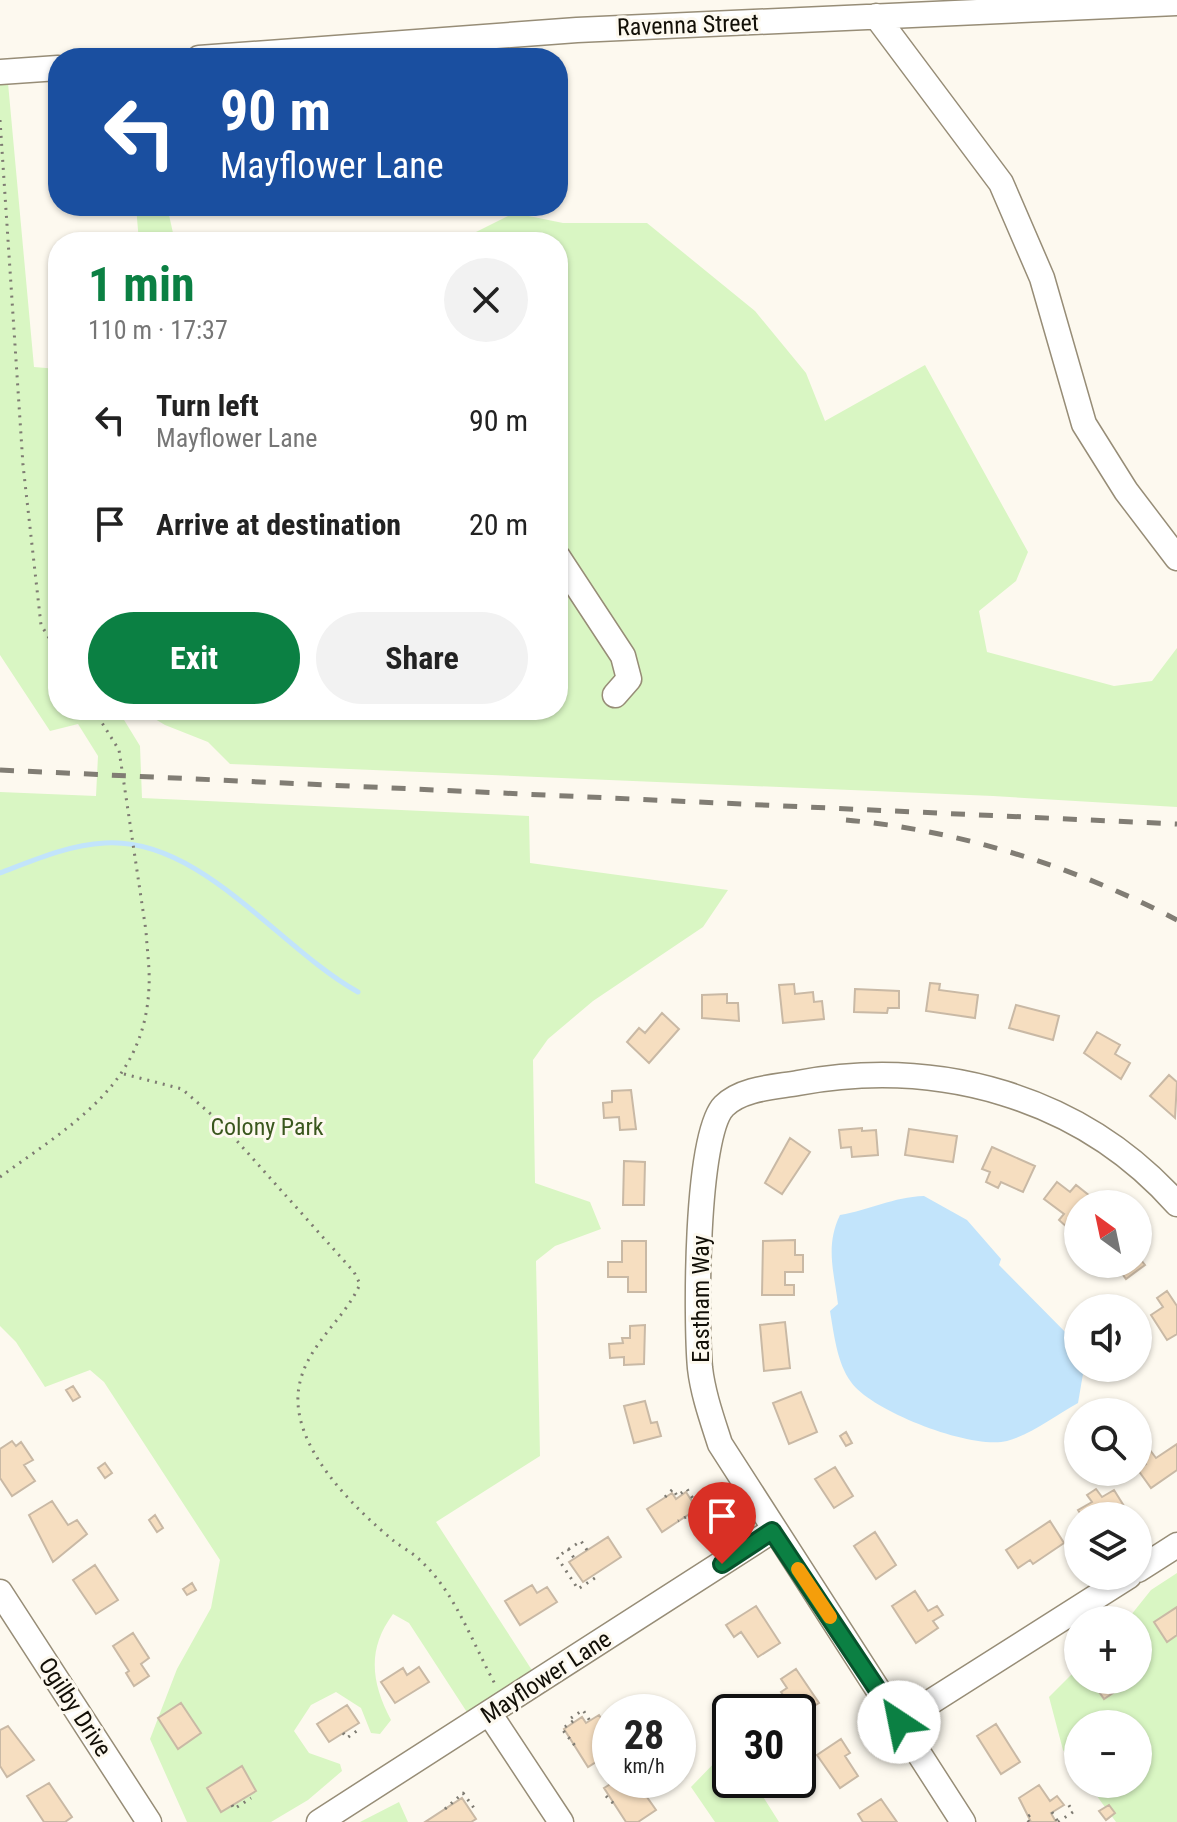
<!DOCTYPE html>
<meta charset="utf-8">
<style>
:root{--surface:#fff;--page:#f2f2f2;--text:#222;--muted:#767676;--accent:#0b8043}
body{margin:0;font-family:"Roboto Condensed",sans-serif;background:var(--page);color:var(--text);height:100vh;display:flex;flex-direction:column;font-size:30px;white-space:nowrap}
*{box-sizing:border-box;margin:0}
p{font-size:26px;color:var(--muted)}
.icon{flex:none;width:44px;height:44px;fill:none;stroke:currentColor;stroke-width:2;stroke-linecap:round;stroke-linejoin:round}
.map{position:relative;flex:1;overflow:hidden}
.panel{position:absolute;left:48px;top:232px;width:520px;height:488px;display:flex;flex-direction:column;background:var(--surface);border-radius:32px;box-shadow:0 2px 6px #0004}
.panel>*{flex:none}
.banner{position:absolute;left:48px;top:48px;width:520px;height:168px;border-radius:32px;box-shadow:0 2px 6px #0004;background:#1a4fa0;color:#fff;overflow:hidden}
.needle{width:52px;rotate:327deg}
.controls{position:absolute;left:1064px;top:1190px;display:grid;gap:16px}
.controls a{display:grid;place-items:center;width:88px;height:88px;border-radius:50%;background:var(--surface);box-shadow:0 2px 6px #0004;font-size:40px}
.speed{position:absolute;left:592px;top:1694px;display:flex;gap:16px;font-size:40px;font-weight:700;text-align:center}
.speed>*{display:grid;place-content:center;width:104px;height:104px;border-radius:50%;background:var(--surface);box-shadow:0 2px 6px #0004;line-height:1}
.speed small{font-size:20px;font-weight:400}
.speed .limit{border:4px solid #111;border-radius:12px;background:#fff;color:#111}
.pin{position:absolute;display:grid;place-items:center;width:68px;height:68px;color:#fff;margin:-82px -34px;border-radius:50% 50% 50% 0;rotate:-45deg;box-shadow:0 0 8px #0007}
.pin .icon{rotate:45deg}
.me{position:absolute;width:88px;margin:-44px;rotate:326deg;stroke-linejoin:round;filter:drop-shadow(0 0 6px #0008)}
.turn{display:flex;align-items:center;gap:28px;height:168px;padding:0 40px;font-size:36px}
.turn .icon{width:104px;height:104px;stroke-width:2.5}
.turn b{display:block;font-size:56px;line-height:68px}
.round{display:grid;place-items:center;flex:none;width:84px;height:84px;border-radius:42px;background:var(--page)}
.overview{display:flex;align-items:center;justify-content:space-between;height:136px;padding:0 40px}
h1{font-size:48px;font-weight:700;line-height:60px;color:var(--accent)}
.button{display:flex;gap:16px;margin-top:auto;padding:16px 40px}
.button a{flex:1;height:92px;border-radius:48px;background:var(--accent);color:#fff;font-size:32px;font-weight:700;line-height:92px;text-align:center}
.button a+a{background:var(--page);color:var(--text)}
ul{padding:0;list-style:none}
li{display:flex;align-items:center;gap:24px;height:104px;padding:0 40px}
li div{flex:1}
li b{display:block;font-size:30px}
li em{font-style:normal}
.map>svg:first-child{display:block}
.green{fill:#d9f6c3}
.water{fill:#c2e4fb}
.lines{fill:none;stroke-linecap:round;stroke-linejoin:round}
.stream{stroke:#c2e4fb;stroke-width:5}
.building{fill:#f6dec0;stroke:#c9b9a5;stroke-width:2}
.minor-casing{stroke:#978d77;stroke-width:27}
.path{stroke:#7e7b72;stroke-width:3;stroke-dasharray:2 6;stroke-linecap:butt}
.minor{stroke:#fff;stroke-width:24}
.rail{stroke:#817d74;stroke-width:5;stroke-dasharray:14 14;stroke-linecap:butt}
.path-bridge{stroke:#7e7b72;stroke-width:3;stroke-dasharray:2 6;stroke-linecap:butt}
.route-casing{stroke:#07532c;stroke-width:20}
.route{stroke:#0b8043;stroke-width:14}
.slow{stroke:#f59e0b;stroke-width:14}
.labels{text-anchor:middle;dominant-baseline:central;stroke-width:6;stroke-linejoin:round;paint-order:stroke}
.street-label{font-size:24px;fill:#120f07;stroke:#fdf9ef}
.park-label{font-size:24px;fill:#3a571e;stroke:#fdf9ef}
</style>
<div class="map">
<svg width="1177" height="1822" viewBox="0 0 1177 1822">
<rect width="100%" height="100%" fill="#fdf9ef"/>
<path class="green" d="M0,72H7L34,367L58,369V580L54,579L58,612V710H118L140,746L142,798L529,816L530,863L728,890L703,927L593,1001L548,1039L533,1060L535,1183L590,1202L601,1229L555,1246L536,1261L540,1456L436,1522L539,1681L474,1723L409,1623L393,1614C367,1649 371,1682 391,1720L380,1734L371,1733L361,1708L336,1692L311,1705L294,1731L309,1753L340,1764L342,1771L308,1800L271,1822H187L150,1739L177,1669L211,1608L220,1560L104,1382L90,1370L45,1387L16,1342L0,1326V792L96,796L98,756L78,724L50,731L0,655Z
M136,206H167L175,242H139Z
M514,213L563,223H647L755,311L806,373L825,421L925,365L1028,552L1016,581L979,611L987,652L1114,686L1152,681L1177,648V807L993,796L230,764L208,742L165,725L140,710H558V242H456Z
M1177,1573V1822H1116L1088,1784H1138V1724H1078V1770L1063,1750L1049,1697L1078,1668V1680H1138V1620H1127L1151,1590Z
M721,1756L730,1764V1780H746L762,1795L779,1822H715L691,1787Z
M399,1802L408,1822H360Z"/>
<path class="water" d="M924,1196L967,1220L1001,1259L999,1265L1078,1345V1368H1084L1078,1403C1056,1415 1032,1434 1007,1441C971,1450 871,1411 851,1382C837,1363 834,1334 830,1311L838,1304C834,1272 825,1246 840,1215C870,1210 893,1197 924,1196Z"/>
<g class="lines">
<path class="stream" d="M0,873C34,860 68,845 105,843C201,837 280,949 358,992"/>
</g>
<path class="building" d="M930,983L940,984L939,990L978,995L975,1018L926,1011Z
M794,984L795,994L813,992L814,1002L822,1001L824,1019L783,1023L779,985Z
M855,989L899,991V1008H888L887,1013L854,1012Z
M727,994V1003H738L739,1021L702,1018V995Z
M1016,1005L1059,1016L1053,1040L1009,1028Z
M662,1013L679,1029L649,1063L627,1042L639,1028L645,1033Z
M1097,1032L1120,1045L1115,1054L1130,1063L1121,1079L1084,1053Z
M1169,1075L1177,1082L1175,1118L1150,1096Z
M631,1090L636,1129L620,1130L619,1117L604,1118L603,1103L612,1102V1091Z
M862,1128V1131L876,1130L878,1155L852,1157L851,1147L841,1148L839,1130Z
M909,1129L957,1136L953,1162L905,1155Z
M790,1138L810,1152L782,1194L765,1183Z
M992,1147L1035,1166L1023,1192L1001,1182L998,1188L986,1182L990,1172L982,1169Z
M624,1161L645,1162L644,1205H623Z
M1057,1182L1070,1192L1076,1185L1100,1204H1078V1219L1069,1229L1059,1220L1064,1214L1044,1199Z
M795,1240V1255H803V1272H785V1285H794V1295H762L763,1241Z
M622,1241H646V1292H628V1277H608V1262H622Z
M1138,1256L1145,1265L1126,1279L1115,1264H1138Z
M1167,1291L1177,1306V1334L1167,1340L1151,1315L1163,1307L1157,1298Z
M785,1322L790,1368L764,1371L760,1325Z
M645,1325L644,1364L624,1365V1357L610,1358L609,1344L623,1343L622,1338H630V1326Z
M73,1386L80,1397L73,1401L66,1390Z
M801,1392L817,1432L789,1444L773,1403Z
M645,1401L651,1423L657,1422L661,1436L634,1443L624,1406Z
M846,1432L852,1443L846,1446L840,1436Z
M12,1441L16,1446L21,1442L33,1460L24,1465L35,1481L12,1496L0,1478V1449Z
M1177,1444V1470L1151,1488L1138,1470L1146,1464L1141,1456L1150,1450L1156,1458Z
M105,1463L112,1473L105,1478L98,1468Z
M835,1467L853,1496L834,1508L815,1479Z
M1096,1489L1102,1497L1114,1490L1124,1506L1108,1516H1082L1078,1510L1092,1502L1087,1495Z
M686,1492L697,1509L662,1532L647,1509L672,1493L676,1499Z
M52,1501L68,1525L77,1520L87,1534L53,1562L29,1515Z
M155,1515L163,1528L157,1532L149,1520Z
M1050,1521L1064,1543L1033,1564L1030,1560L1018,1568L1006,1550Z
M875,1532L896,1565L876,1579L854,1546Z
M608,1537L621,1557L583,1582L569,1562Z
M95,1565L118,1600L96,1614L73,1580Z
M192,1583L196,1590L187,1595L183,1589Z
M532,1585L537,1593L547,1587L557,1602L520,1625L505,1601Z
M915,1591L928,1611L937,1606L943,1615L933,1621L938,1628L916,1643L892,1606Z
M756,1606L780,1643L758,1657L741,1632L734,1637L726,1625Z
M1177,1607V1635L1167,1642L1154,1622Z
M133,1633L149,1658L141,1664L149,1676L134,1686L126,1673L129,1671L113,1646Z
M1138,1642L1148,1658L1138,1664Z
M419,1667L429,1682L395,1703L381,1682L403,1668L407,1675Z
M796,1669L819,1703L798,1716L781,1692L787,1688L781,1679Z
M1091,1680H1114L1111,1682L1116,1691L1104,1699Z
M181,1703L201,1733L178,1749L158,1718Z
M347,1705L359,1723L329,1742L317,1724Z
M599,1715L610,1732V1743L602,1748L607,1755L588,1767L564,1729L582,1717L586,1723Z
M996,1724L1020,1762L1001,1774L977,1736Z
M8,1726L34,1760L7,1777L0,1766V1730Z
M841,1739L850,1753L845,1756L858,1776L840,1788L817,1755Z
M242,1766L256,1791L221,1812L207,1788Z
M617,1780H635L656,1810L638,1822H626L604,1788Z
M49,1783L72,1817L65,1822H44L27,1796Z
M1039,1785L1050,1801L1057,1796L1064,1805L1051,1813L1056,1822H1031L1019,1798Z
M462,1798L476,1819L471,1822H425Z
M881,1799L897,1822H863L858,1814Z
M1109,1805L1115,1813L1106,1820L1099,1811Z"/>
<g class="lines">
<defs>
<path id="minor" d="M876,16L1001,183L1042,278L1084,424L1126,491L1177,558
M199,58L577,30L1177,3
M0,72L58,68
M558,557L623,656L629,679L615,695
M1138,1570L1177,1545
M0,1592L149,1822
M489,1713L561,1822
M899,1722L1129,1576
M319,1822L772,1531
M963,1822L720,1444C712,1419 703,1394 700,1368C696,1324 695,1135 724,1106C742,1088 776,1087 798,1083C938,1057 1081,1096 1177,1204"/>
</defs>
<use href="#minor" class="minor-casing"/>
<path class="path" d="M0,120L23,465L41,625L58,652
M124,1074L182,1089L221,1123L354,1272L360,1284C345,1319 309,1343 300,1382C285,1442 354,1508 395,1542C405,1549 416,1555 424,1564C456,1595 474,1646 495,1684
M0,1177C71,1125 145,1085 149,987C150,969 147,949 146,931
M665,1497L673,1489L677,1496L687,1489L700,1510L678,1521
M568,1549L574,1558
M587,1550L581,1541L557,1557L578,1589L595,1578
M571,1718L583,1710L590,1721
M573,1721L562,1729L576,1747
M343,1733L347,1738L358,1730
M606,1796L616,1806
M232,1805L234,1809L251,1798
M445,1809L463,1793L474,1808
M1052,1812L1058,1822
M1029,1822L1026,1818L1030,1815
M1058,1822L1073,1812L1067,1802"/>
<use href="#minor" class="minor"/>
<path class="rail" d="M0,770L1177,824
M846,820C959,830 1076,867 1177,920"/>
<path class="path-bridge" d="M94,710L119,750L146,931"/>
</g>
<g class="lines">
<defs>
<path id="route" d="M722,1564L772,1531L899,1722"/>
</defs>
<use href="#route" class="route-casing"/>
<use href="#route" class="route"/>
<path class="slow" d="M798,1569L830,1617"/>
</g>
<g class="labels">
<g class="street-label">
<text transform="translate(688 25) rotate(-2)">Ravenna Street</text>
<text transform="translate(701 1299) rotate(-90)">Eastham Way</text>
<text transform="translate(546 1677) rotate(-33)">Mayflower Lane</text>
<text transform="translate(75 1707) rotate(57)">Ogilby Drive</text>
</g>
<g class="park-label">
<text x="267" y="1127">Colony Park</text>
</g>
</g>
</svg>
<div class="controls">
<a><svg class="needle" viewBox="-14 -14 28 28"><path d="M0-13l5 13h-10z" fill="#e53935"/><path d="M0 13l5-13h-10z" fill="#767676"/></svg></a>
<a><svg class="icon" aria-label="sound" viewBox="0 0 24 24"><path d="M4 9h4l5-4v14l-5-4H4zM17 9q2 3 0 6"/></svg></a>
<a><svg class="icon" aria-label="search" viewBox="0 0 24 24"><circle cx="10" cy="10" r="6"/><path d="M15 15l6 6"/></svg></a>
<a><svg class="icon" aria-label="layers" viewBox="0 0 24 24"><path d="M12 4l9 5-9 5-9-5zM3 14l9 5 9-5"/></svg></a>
<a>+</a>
<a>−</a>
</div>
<div class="speed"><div>28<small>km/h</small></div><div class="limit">30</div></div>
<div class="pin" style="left:722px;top:1564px;background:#d93025"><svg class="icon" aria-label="arrive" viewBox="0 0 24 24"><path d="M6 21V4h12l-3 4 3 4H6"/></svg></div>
<svg class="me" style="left:899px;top:1722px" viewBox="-20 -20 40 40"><circle r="19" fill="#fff"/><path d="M0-13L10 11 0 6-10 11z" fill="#0b8043"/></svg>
<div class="banner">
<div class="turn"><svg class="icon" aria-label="left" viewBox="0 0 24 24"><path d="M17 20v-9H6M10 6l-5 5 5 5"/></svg><div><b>90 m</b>Mayflower Lane</div></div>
</div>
<section class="panel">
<div class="overview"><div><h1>1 min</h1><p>110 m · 17:37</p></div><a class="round"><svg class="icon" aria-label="close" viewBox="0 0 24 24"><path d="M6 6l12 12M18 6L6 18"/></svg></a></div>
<ul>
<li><svg class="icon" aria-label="left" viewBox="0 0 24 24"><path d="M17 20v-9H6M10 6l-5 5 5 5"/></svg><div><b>Turn left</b><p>Mayflower Lane</p></div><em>90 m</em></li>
<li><svg class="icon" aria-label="arrive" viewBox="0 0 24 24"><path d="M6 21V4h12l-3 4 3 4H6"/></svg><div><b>Arrive at destination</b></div><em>20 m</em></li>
</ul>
<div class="button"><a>Exit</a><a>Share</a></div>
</section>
</div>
